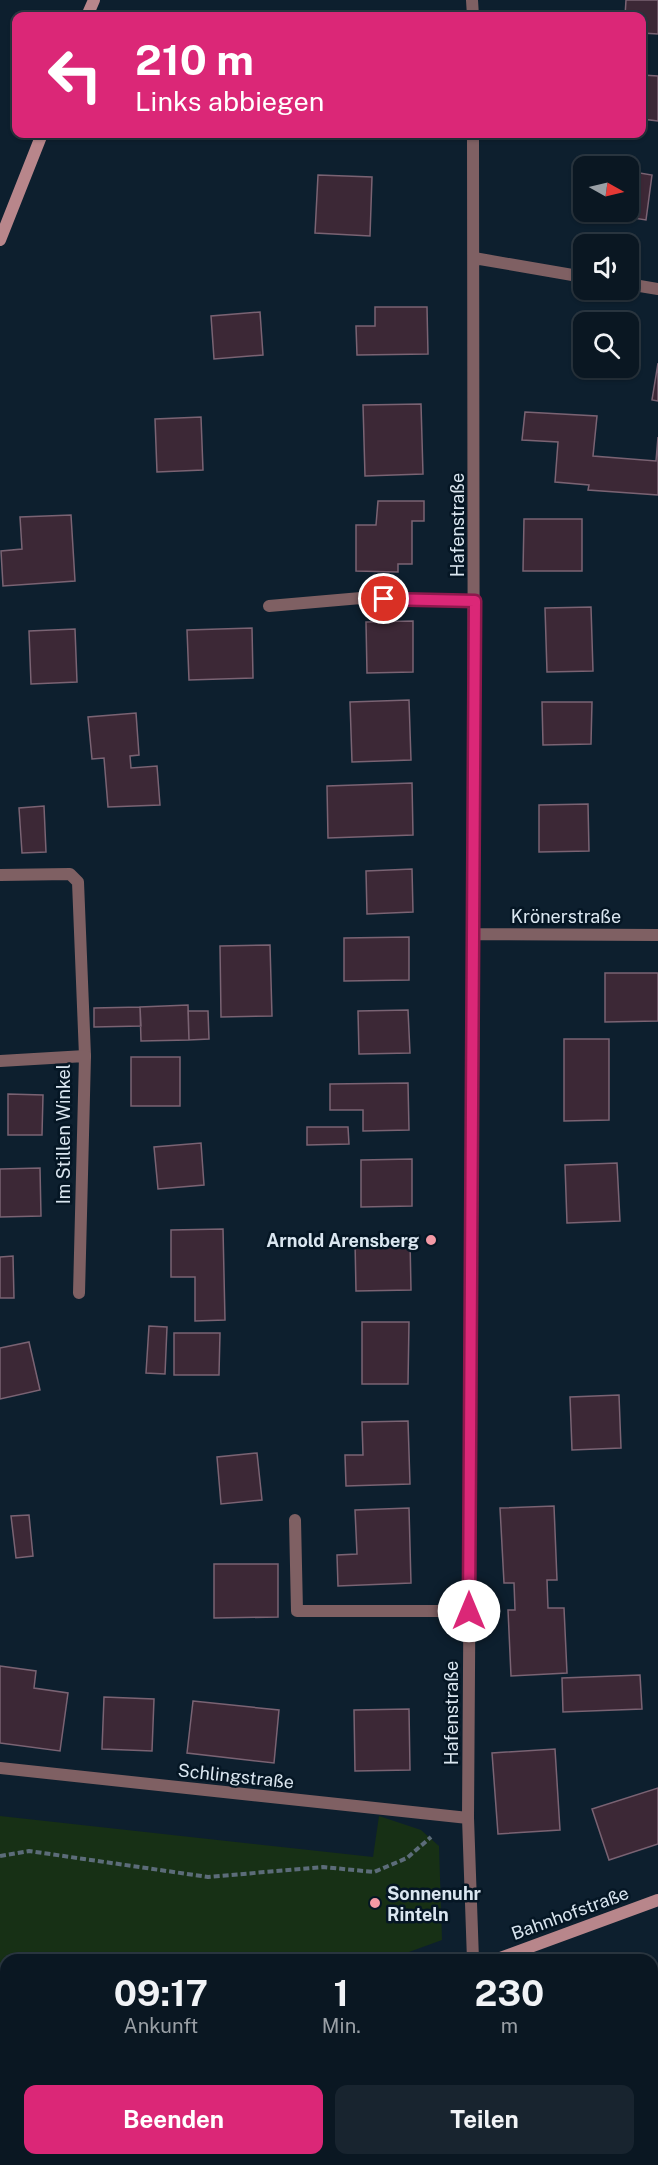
<!DOCTYPE html>
<html lang="de">
<meta charset="utf-8">
<style>
:root{--surface:#0a1722;--page:#18242f;--text:#f1f3f6;--muted:#999fa5;--line:#2a3640;--accent:#db2777}
body{margin:0;font-family:"Public Sans",sans-serif;background:var(--page);color:var(--text);height:100vh;display:flex;flex-direction:column;font-size:22px;white-space:nowrap}
*{box-sizing:border-box;margin:0}
p{font-size:20px;color:var(--muted)}
.icon{flex:none;width:33px;height:33px;fill:none;stroke:currentColor;stroke-width:2;stroke-linecap:round;stroke-linejoin:round}
.map{position:relative;flex:1;overflow:hidden}
.drawer{position:absolute;left:0px;top:1954px;width:658px;height:212px;display:flex;flex-direction:column;background:var(--surface);border-radius:18px 18px 0 0;box-shadow:0 2px 4px #0004,0 0 0 2px var(--line)}
.drawer>*{flex:none}
.banner{position:absolute;left:12px;top:12px;width:634px;height:126px;border-radius:12px;box-shadow:0 2px 4px #0004,0 0 0 2px var(--line);background:#db2777;color:#fff;overflow:hidden}
.needle{width:39px;rotate:98deg}
.controls{position:absolute;left:573px;top:156px;display:grid;gap:12px}
.controls a{display:grid;place-items:center;width:66px;height:66px;border-radius:12px;background:var(--surface);box-shadow:0 2px 4px #0004,0 0 0 2px var(--line);font-size:30px}
.pin{position:absolute;display:grid;place-items:center;width:51px;height:51px;color:#fff;margin:-26px;border:3px solid #fff;border-radius:50%;box-shadow:0 2px 6px #0007}
.me{position:absolute;width:66px;margin:-33px;rotate:0deg;stroke-linejoin:round;filter:drop-shadow(0 0 4px #0008)}
.turn{display:flex;align-items:center;gap:21px;height:126px;padding:0 24px;font-size:27px}
.turn .icon{width:78px;height:78px;stroke-width:2.5}
.turn b{display:block;font-size:42px;line-height:51px}
.eta{display:flex;justify-content:space-evenly;align-items:center;height:102px;text-align:center}
.eta b{font-size:36px;font-weight:700;line-height:42px}
.action{display:flex;gap:12px;margin-top:auto;padding:12px 24px}
.action a{flex:1;height:69px;border-radius:12px;background:var(--accent);color:#fff;font-size:24px;font-weight:700;line-height:69px;text-align:center}
.action a+a{background:var(--page);color:var(--text)}
.map>svg:first-child{display:block}
.green{fill:#173015}
.building{fill:#3c2836;stroke:#7a6373;stroke-width:1.5}
.lines{fill:none;stroke-linecap:round;stroke-linejoin:round}
.path{stroke:#5c6c79;stroke-width:4;stroke-dasharray:6 3;stroke-linecap:butt}
.lane{stroke:#7f6063;stroke-width:12}
.street{stroke:#7f6063;stroke-width:12}
.secondary{stroke:#b8868b;stroke-width:12}
.route-casing{stroke:#8e194d;stroke-width:15}
.route{stroke:#db2777;stroke-width:10}
.poi-dot{fill:#f49aa6;stroke:#051624;stroke-width:2}
.labels{text-anchor:middle;dominant-baseline:central;stroke-width:5;stroke-linejoin:round;paint-order:stroke}
.street-label{font-size:18px;fill:#dae6f0;stroke:#051624}
.poi-label{font-size:18px;font-weight:bold;fill:#dae6f0;stroke:#051624;text-anchor:end}
</style>
<div class="map">
<svg width="658" height="2165" viewBox="0 0 658 2165">
<rect width="100%" height="100%" fill="#0d1f2e"/>
<path class="green" d="M0,1816L373,1857L379,1816L421,1830L439,1846L442,1940L387,1960H6V2107L0,2110Z"/>
<path class="building" d="M626,0H658V34L642,33V16H625Z
M642,75L658,76V121L642,119Z
M628,171L652,175L646,220L601,213L628,212Z
M318,175L372,177L370,236L315,233Z
M375,307H427L428,354L357,355L356,326H375Z
M260,312L263,355L214,359L211,316Z
M658,363V401L652,400Z
M421,404L423,474L365,476L363,405Z
M525,412L597,416L593,456L656,461L658,437V495L588,490L589,485L555,482L558,442L522,440Z
M201,417L203,470L157,472L155,419Z
M378,501H424V521H412V564H398V572L356,571V525H376Z
M71,515L75,581L3,586L1,551L22,549L20,517Z
M524,519H582V571H523Z
M591,607L593,671L547,672L545,608Z
M413,621V672L367,673L366,622Z
M252,628L253,678L189,680L187,630Z
M75,629L77,682L31,684L29,631Z
M409,700L411,760L352,762L350,702Z
M542,702H592L591,744L543,745Z
M136,713L139,755L130,756L131,768L157,766L160,805L108,807L104,758L92,759L88,717Z
M412,783L413,835L328,838L327,786Z
M588,804L589,851L539,852V805Z
M44,806L46,852L22,853L19,808Z
M412,869L413,912L367,914L366,871Z
M409,937V980L344,981V938Z
M270,945L272,1016L221,1017L220,946Z
M605,973H658V1021L605,1022Z
M188,1005L189,1040L141,1041L140,1007Z
M140,1007L141,1026L94,1027V1008Z
M408,1010L410,1053L359,1054L358,1011Z
M188,1011H208L209,1039L189,1040Z
M564,1039H609V1120L564,1121Z
M131,1057H180V1106H131Z
M408,1083L409,1130L363,1131V1110H330V1084Z
M8,1094L43,1095L42,1135H8Z
M307,1127H348L349,1144L307,1145Z
M201,1143L204,1185L158,1189L154,1147Z
M412,1159V1206L361,1207V1160Z
M617,1163L620,1221L567,1223L565,1165Z
M40,1168L41,1216L0,1217V1169Z
M223,1229L225,1320L195,1321V1277H171V1230Z
M410,1240L411,1290L356,1291L355,1241Z
M13,1256L14,1298H0V1257Z
M362,1322H409L408,1384H362Z
M149,1326L167,1327L165,1374L146,1373Z
M174,1333H220L219,1375H174Z
M29,1342L40,1390L0,1399V1348Z
M619,1395L621,1448L572,1450L570,1397Z
M408,1421L410,1484L346,1486L345,1455H363L362,1422Z
M257,1453L262,1500L221,1504L217,1457Z
M554,1506L557,1580H547L548,1608H564L567,1673L511,1676L508,1610H515L514,1583H504L500,1508Z
M409,1508L411,1583L338,1586L337,1555L357,1554L355,1510Z
M29,1515L33,1556L16,1558L11,1516Z
M214,1564H278V1617L214,1618Z
M0,1666L36,1671L34,1688L68,1693L60,1751L0,1743Z
M640,1675L642,1709L563,1712L562,1678Z
M104,1697L154,1699L152,1751L102,1749Z
M193,1701L279,1710L274,1763L187,1753Z
M409,1709L410,1770L355,1771L354,1710Z
M555,1749L560,1830L498,1834L492,1753Z
M658,1788V1844L609,1860L592,1809Z
M658,1968V2052L652,2054V1970Z
M94,2160H168L170,2165H80Z"/>
<g class="lines">
<path class="path" d="M0,1856L29,1851L208,1877L323,1867L374,1872L407,1858L431,1837"/>
<path class="lane" d="M269,606L361,598L475,601
M0,875L70,874L78,882L85,1056
M295,1520L297,1611H469"/>
<path class="street" d="M472,0L473,16
M474,258L584,277
M628,284L658,289
M474,934L658,935
M0,1061L85,1056L79,1293
M0,1768L468,1818
M473,1960L468,1818L474,934L473,134
M581,2160L595,2165"/>
<path class="secondary" d="M87,16L94,0
M0,240L42,134
M495,1960L658,1900
M0,2155L6,2152"/>
</g>
<g class="lines">
<defs>
<path id="route" d="M384,599L475,601L469,1611"/>
</defs>
<use href="#route" class="route-casing"/>
<use href="#route" class="route"/>
</g>
<g class="poi-dot">
<circle cx="431" cy="1240" r="6"/>
<circle cx="375" cy="1903" r="6"/>
</g>
<g class="labels">
<g class="street-label">
<text transform="translate(457 525) rotate(-90)">Hafenstraße</text>
<text x="566" y="916">Krönerstraße</text>
<text transform="translate(63 1134) rotate(-90)">Im Stillen Winkel</text>
<text transform="translate(451 1713) rotate(-90)">Hafenstraße</text>
<text transform="translate(236 1776) rotate(6)">Schlingstraße</text>
<text transform="translate(570 1913) rotate(-20)">Bahnhofstraße</text>
</g>
<g class="poi-label">
<text x="419" y="1240">Arnold Arensberg</text>
<text x="387" y="1893" text-anchor="start">Sonnenuhr<tspan x="387" dy="21">Rinteln</tspan></text>
</g>
</g>
</svg>
<div class="controls">
<a><svg class="needle" viewBox="-14 -14 28 28"><path d="M0-13l5 13h-10z" fill="#e53935"/><path d="M0 13l5-13h-10z" fill="#999fa5"/></svg></a>
<a><svg class="icon" aria-label="sound" viewBox="0 0 24 24"><path d="M4 9h4l5-4v14l-5-4H4zM17 9q2 3 0 6"/></svg></a>
<a><svg class="icon" aria-label="search" viewBox="0 0 24 24"><circle cx="10" cy="10" r="6"/><path d="M15 15l6 6"/></svg></a>
</div>
<div class="pin" style="left:384px;top:599px;background:#d93025"><svg class="icon" aria-label="arrive" viewBox="0 0 24 24"><path d="M6 21V4h12l-3 4 3 4H6"/></svg></div>
<svg class="me" style="left:469px;top:1611px" viewBox="-20 -20 40 40"><circle r="19" fill="#fff"/><path d="M0-13L10 11 0 6-10 11z" fill="#db2777"/></svg>
<div class="banner">
<div class="turn"><svg class="icon" aria-label="left" viewBox="0 0 24 24"><path d="M17 20v-9H6M10 6l-5 5 5 5"/></svg><div><b>210 m</b>Links abbiegen</div></div>
</div>
<section class="drawer">
<div class="eta">
<div><b>09:17</b><p>Ankunft</p></div>
<div><b>1</b><p>Min.</p></div>
<div><b>230</b><p>m</p></div>
</div>
<div class="action"><a>Beenden</a><a>Teilen</a></div>
</section>
</div>
